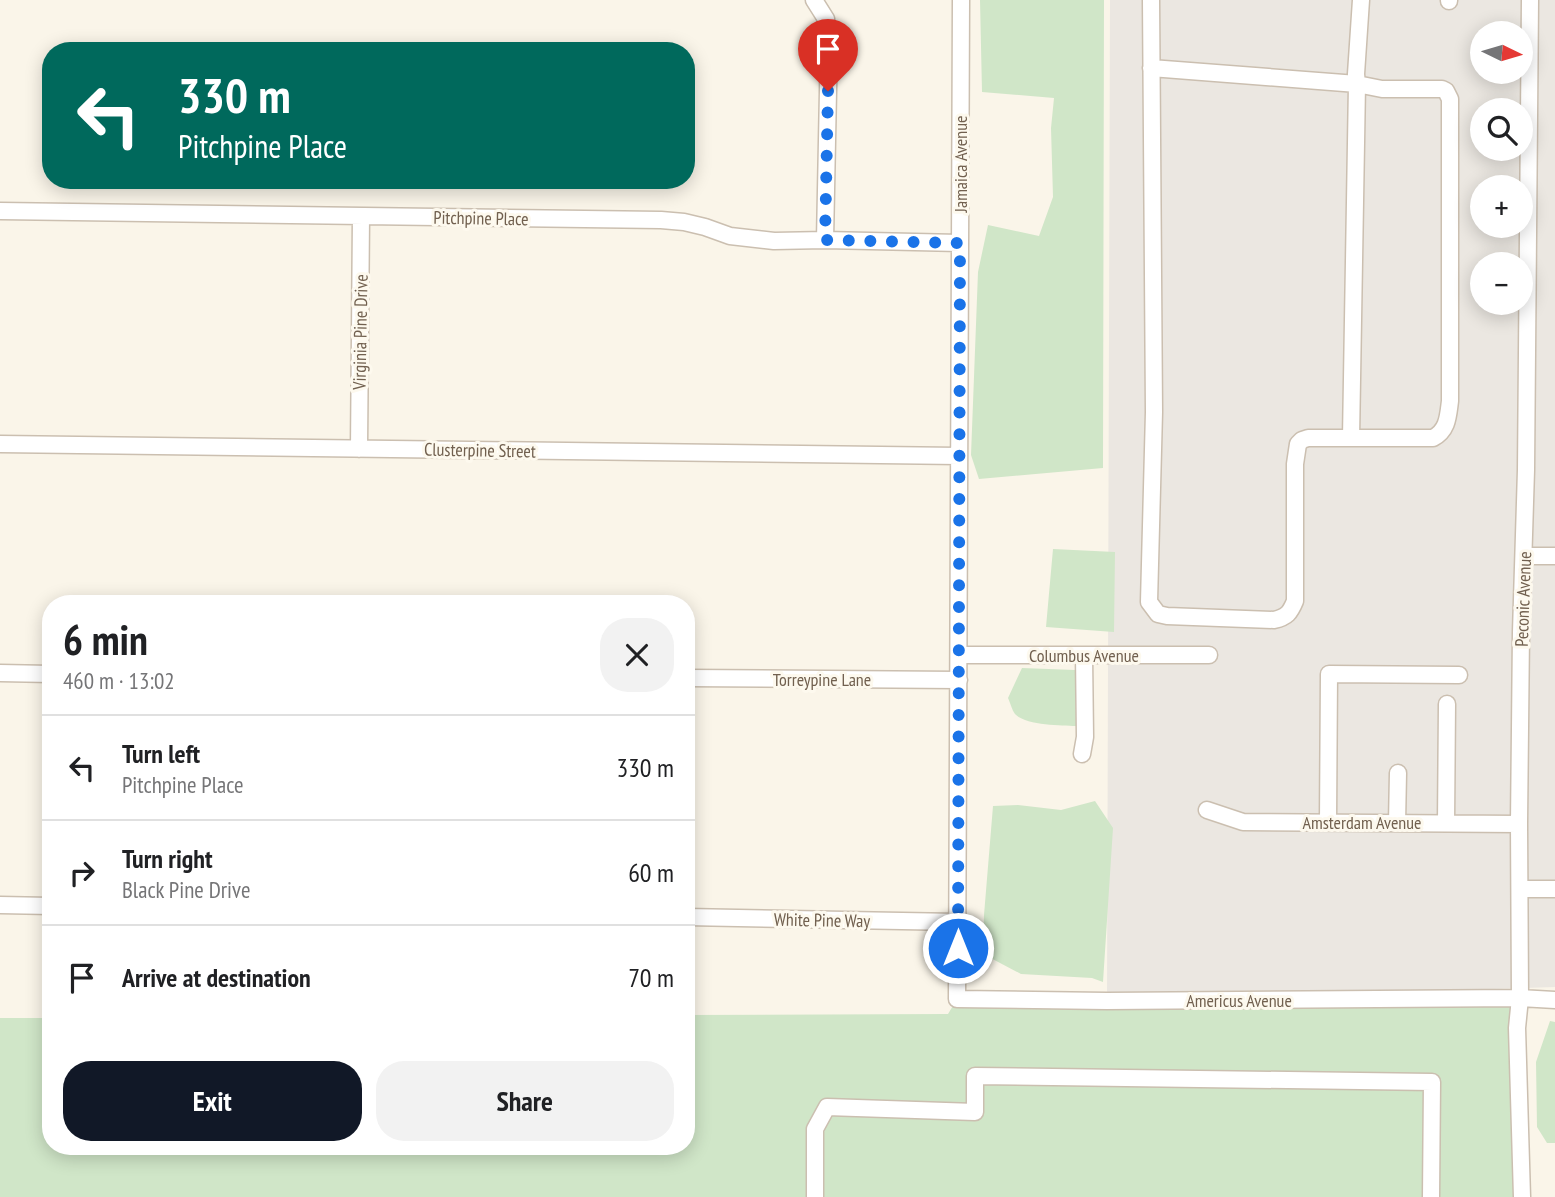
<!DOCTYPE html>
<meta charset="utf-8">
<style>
:root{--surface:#fff;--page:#f2f2f2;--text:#202124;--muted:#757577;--line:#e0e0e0;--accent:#111827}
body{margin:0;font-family:"PT Sans Narrow",sans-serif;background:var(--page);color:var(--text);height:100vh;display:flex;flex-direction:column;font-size:26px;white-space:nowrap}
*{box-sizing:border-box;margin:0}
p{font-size:23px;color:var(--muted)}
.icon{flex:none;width:38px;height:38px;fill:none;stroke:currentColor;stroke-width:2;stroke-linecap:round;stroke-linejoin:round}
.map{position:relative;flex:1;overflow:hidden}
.panel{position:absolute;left:42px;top:595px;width:653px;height:560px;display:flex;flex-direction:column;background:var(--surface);border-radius:28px;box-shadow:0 4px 18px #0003}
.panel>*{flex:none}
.banner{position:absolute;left:42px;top:42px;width:653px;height:147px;border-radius:28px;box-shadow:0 4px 18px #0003;background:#00695c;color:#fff;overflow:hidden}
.needle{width:46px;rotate:95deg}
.tools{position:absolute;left:1470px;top:21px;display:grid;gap:14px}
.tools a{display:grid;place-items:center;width:63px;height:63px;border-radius:50%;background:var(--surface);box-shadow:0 4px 18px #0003;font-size:35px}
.pin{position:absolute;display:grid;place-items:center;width:60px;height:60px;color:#fff;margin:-72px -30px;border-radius:50% 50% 50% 0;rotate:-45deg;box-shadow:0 0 7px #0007}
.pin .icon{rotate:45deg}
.me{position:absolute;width:77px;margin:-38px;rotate:0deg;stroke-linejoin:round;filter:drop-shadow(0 0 5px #0008)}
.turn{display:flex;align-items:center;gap:24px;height:147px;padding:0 21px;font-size:32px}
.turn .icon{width:91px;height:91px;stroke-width:2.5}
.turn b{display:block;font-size:49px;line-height:60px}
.round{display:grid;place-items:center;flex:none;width:74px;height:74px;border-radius:28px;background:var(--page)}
.head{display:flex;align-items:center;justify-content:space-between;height:119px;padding:0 21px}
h1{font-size:42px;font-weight:600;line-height:52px}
.action{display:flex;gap:14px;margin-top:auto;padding:14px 21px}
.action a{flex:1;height:80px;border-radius:28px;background:var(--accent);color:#fff;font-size:28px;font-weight:600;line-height:80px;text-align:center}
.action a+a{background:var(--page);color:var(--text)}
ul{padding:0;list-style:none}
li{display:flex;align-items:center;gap:21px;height:105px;padding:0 21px;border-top:2px solid var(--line)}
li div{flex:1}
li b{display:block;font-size:26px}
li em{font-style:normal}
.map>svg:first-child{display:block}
.industrial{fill:#ebe7e1;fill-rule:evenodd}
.green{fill:#d0e6c8}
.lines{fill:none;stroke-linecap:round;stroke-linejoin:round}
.minor-casing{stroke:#cbbfb0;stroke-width:19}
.minor{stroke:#fff;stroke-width:16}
.route{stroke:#1a73e8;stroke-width:12;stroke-dasharray:0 21.6}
.labels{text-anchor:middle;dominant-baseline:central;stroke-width:6;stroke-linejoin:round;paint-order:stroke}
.street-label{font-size:18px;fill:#71604f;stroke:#fdf9ee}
</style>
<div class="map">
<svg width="1555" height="1197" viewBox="0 0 1555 1197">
<rect width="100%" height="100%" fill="#faf5e9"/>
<path class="industrial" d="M1110,0H1555V987L1107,1001ZM1482,33H1521V72H1482ZM1482,110H1521V149H1482ZM1482,187H1521V226H1482ZM1482,264H1521V303H1482Z"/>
<path class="green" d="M980,0H1104L1103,468L979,479L971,455L978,272L988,225L1039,236L1053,197L1051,128L1054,98L982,92Z
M1053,549L1115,552L1114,632L1046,627Z
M1022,668L1075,670L1076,726C1061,725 1027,726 1015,714C1012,710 1010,702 1008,698Z
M1095,801L1113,828L1103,982L1092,978L1021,974L983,954L984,915L993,806L1018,805L1061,810Z
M1520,998L1522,1197H0V1018H51V1146H686V1015L948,1014L957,999Z
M1550,1021L1555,1022V1143H1547L1537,1127L1536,1062Z"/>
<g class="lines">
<defs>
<path id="minor" d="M814,0L826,19L829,41L825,240
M961,0L957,999L1107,1001L1520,998L1555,1000
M1151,0L1154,412L1149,602L1158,614L1167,616L1274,620C1287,617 1290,613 1295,601V464L1298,444L1302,440L1308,438H1433C1448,430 1448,416 1450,401V99L1446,91L1442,89H1382L1357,84L1356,74L1361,0
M1449,0V1
M1151,68L1357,84L1351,438
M0,211L661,220L684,222L705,227L730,236L774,241L825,240L960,243
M0,444L959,456
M359,449L361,216
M1524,556H1555
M959,655H1209
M0,673L51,674
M686,678L959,680
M1082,754L1085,737L1084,655
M1207,810L1243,822L1519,824
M1328,822L1329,674L1459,675
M1397,823L1398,773
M1446,823L1447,704
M1520,889H1555
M0,905L51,906
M686,917L958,922
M815,1197V1129L827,1107L975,1112V1076L1432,1082L1431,1197
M1522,1197L1517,1028L1520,998L1519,824L1521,632L1526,470L1530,0"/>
</defs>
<use href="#minor" class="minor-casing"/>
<use href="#minor" class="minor"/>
</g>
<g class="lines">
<path class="route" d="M828,91L825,240L960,243L958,948"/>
</g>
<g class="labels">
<g class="street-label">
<text transform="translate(960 164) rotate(-90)">Jamaica Avenue</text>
<text transform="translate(481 218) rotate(1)">Pitchpine Place</text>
<text transform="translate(360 332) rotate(-89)">Virginia Pine Drive</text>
<text transform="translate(480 450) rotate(1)">Clusterpine Street</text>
<text transform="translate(1523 599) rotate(-88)">Peconic Avenue</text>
<text x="1084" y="655">Columbus Avenue</text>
<text x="822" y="679">Torreypine Lane</text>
<text x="1362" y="822">Amsterdam Avenue</text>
<text transform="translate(822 920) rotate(1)">White Pine Way</text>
<text x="1239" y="1000">Americus Avenue</text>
</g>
</g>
</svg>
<div class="tools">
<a><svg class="needle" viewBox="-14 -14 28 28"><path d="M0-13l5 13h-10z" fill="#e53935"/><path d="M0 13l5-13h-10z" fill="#757577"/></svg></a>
<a><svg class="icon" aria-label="search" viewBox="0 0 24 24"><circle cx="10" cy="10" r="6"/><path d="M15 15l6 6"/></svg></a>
<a>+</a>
<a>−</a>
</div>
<div class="pin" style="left:828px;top:91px;background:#d93025"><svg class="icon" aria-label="arrive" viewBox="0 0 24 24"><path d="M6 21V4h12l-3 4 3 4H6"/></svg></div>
<svg class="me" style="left:958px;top:948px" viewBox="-20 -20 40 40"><circle r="17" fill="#1a73e8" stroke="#fff" stroke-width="3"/><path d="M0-11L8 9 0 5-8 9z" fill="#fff"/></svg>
<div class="banner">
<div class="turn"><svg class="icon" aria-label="left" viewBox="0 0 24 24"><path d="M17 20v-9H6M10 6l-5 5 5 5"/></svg><div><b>330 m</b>Pitchpine Place</div></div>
</div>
<section class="panel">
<div class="head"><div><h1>6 min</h1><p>460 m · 13:02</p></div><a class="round"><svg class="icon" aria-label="close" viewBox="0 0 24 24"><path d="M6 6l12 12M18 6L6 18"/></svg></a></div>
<ul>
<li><svg class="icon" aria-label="left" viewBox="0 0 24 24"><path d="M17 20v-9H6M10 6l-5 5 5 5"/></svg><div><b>Turn left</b><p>Pitchpine Place</p></div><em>330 m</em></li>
<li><svg class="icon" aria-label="right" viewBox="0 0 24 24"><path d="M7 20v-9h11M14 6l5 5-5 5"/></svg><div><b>Turn right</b><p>Black Pine Drive</p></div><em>60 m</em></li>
<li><svg class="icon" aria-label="arrive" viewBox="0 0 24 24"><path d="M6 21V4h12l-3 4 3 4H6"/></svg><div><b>Arrive at destination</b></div><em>70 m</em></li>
</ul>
<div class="action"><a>Exit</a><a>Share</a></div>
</section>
</div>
